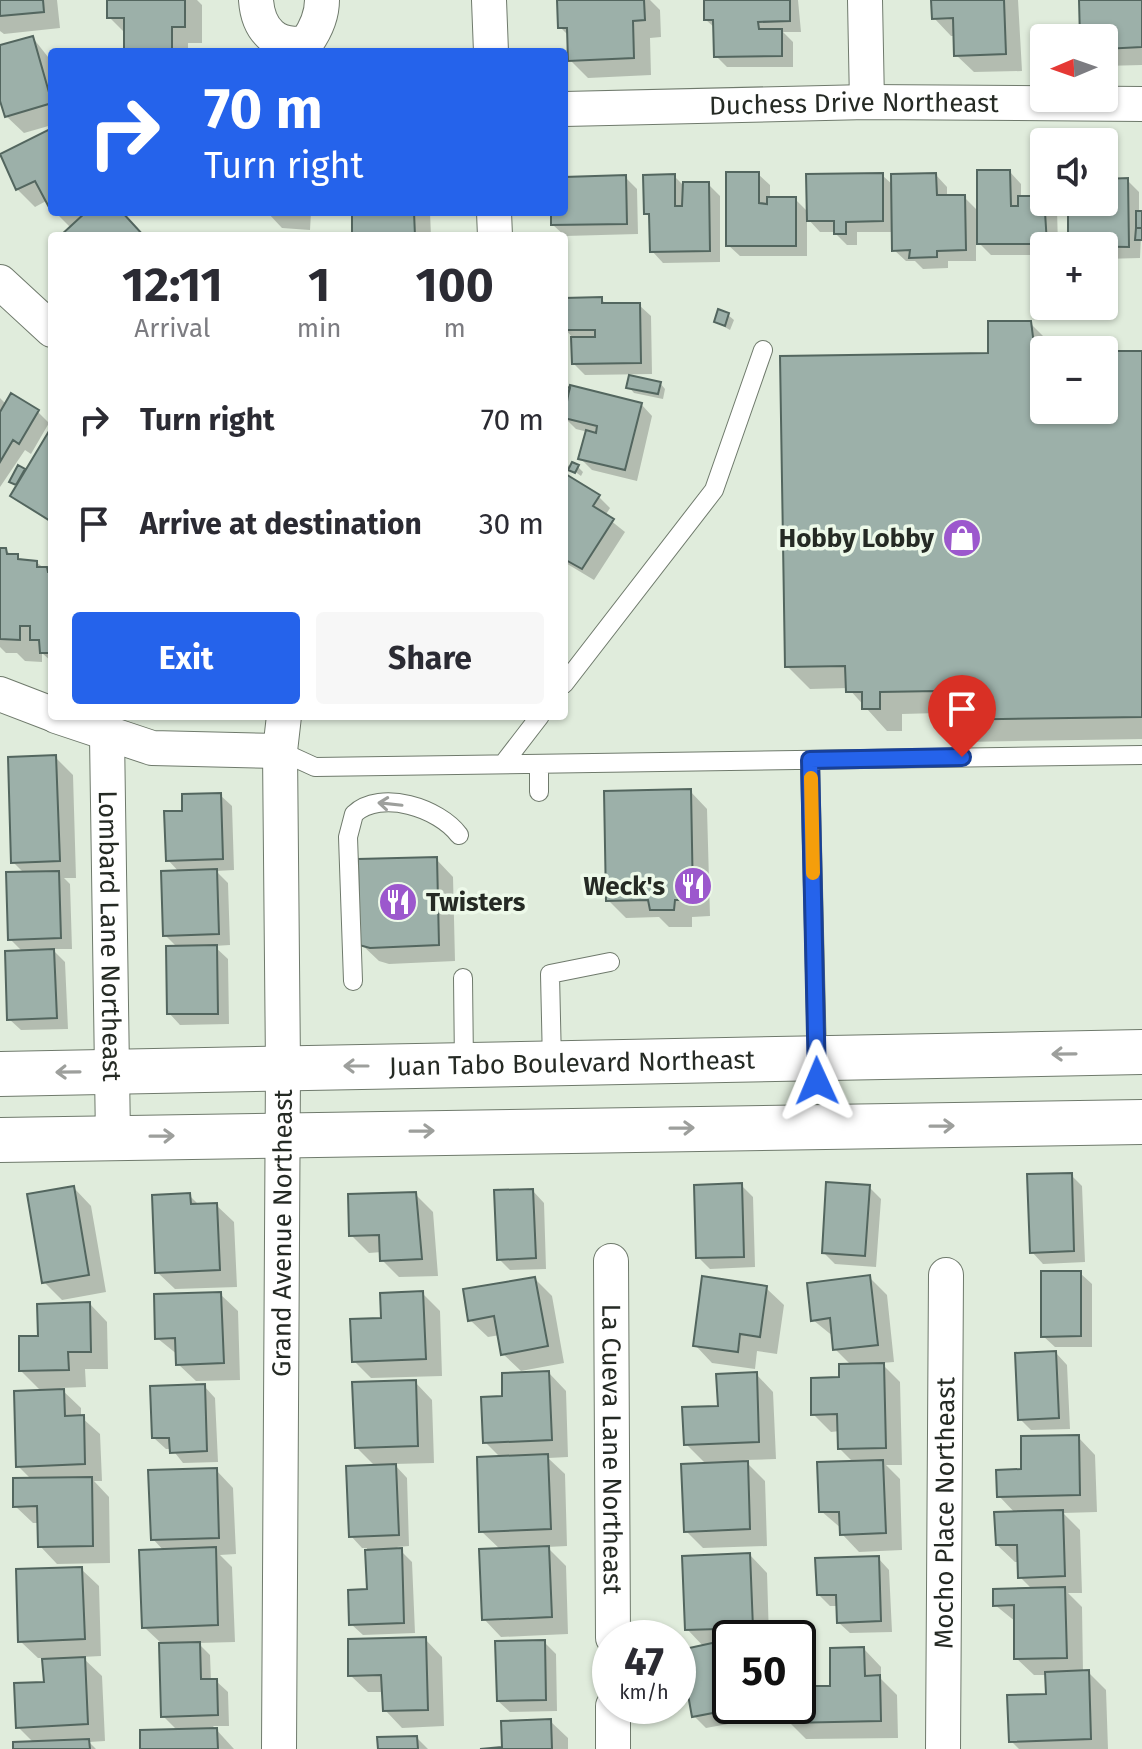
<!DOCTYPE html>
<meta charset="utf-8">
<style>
:root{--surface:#fff;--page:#f7f7f7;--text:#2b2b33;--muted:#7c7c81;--accent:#2563eb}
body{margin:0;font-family:"Fira Sans",sans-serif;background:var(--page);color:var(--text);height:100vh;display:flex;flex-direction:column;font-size:30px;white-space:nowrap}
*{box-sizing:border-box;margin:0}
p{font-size:26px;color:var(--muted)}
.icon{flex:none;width:44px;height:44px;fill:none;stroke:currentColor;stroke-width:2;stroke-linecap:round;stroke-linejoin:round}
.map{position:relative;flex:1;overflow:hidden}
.side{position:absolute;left:48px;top:232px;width:520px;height:488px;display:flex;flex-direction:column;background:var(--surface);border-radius:8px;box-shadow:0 2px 6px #0004}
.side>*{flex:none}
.top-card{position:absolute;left:48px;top:48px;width:520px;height:168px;border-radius:8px;box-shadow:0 2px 6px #0004;background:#2563eb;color:#fff;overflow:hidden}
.needle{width:52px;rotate:268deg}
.controls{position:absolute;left:1030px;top:24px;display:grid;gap:16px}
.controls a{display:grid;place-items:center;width:88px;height:88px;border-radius:8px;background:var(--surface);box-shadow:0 2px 6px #0004;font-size:40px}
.speed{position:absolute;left:592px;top:1620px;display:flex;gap:16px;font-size:40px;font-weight:700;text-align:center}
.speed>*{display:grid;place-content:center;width:104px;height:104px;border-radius:50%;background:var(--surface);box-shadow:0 2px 6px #0004;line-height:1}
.speed small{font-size:20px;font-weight:400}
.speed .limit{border:4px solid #111;border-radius:12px;background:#fff;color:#111}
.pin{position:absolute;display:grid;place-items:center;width:68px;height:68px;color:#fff;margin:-82px -34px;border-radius:50% 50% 50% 0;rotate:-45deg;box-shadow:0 0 8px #0007}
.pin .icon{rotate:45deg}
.me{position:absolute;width:88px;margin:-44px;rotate:359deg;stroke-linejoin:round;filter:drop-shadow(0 0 6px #0008)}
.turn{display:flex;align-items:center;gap:28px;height:168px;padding:0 24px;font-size:36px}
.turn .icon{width:104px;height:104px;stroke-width:2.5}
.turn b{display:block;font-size:56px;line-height:68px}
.eta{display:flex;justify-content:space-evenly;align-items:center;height:136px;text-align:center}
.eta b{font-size:48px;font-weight:700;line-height:56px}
.cta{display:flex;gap:16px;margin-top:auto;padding:16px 24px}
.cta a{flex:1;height:92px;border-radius:8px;background:var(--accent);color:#fff;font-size:32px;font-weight:700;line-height:92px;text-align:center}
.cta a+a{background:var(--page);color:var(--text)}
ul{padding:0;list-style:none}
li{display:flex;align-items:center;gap:24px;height:104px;padding:0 24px}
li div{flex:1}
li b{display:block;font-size:30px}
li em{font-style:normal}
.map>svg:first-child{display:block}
.shadow{fill:#0003}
.building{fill:#9cb0a9;stroke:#53665f;stroke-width:2}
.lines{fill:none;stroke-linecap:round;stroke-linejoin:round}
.service-casing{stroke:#6f7a6c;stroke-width:20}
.minor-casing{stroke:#6f7a6c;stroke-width:36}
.secondary-casing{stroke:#6f7a6c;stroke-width:46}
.service{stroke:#fff;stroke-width:18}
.minor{stroke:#fff;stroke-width:34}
.secondary{stroke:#fff;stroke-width:44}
.oneway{stroke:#9d9f9c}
.route-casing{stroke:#184099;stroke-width:20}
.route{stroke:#2563eb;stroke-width:14}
.slow{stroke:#f59e0b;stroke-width:14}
.labels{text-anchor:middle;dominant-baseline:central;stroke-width:7;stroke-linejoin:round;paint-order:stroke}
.street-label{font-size:26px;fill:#252a24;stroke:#edf9e9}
.poi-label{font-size:26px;font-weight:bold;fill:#252a24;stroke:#edf9e9;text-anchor:end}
</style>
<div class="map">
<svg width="1142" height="1749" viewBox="0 0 1142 1749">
<rect width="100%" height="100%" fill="#e0ecdc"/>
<path class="shadow" d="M0,0H57L60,28L4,34L0,31Z
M109,0H197L202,5V43H188V52H126V34L109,17Z
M559,0H650L660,10L661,37L650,38L651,75L588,78L570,60V37L560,27Z
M706,0H798L801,32H783L793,42V67H727L716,56L715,28L706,20Z
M933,0H1018L1022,71L974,72L956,55L955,36H951L934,18Z
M1081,0H1142V65L1104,66V38H1082Z
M33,38L52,62V125L24,133L6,116L0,100V47Z
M52,130V208L48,200L35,207L17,189L0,156Z
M1010,172L1021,184V198L1050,202L1057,209L1058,246H1044V255H991L976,240V261H948V268L923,269L915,261H906L894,250V232H857V245H847L834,232H820L807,218V256H740L728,245L758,174L770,185V199H795L809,213L882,175L894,186L936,175L947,187V197H964L979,212Z
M674,176L682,184H708L720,196V262L663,263L652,251L651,219L646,213Z
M625,177L637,189L638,234L565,236L553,225V212H564V179Z
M1127,180L1139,192V213H1142L1140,258L1104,259V246L1064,210V202H1104V181Z
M55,212H120L142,236H63L71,228Z
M267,212H311L310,230L282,228Z
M354,212H430L431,236H354Z
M601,299L607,305H639L651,316L652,374L585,375L574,364L573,338L565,329Z
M728,315L734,320L730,330L716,322Z
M1030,323L1053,346V350H1044V410H1104V354L1142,353V739L963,742L940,719L939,713L902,714V731H887L848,688L810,689L787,666L990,355Z
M660,383L665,389L663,399L634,393L629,387Z
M564,389L641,404L652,416L637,481L592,470L580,458L588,432L576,429L564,417Z
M0,398L7,405L38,412L49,423L31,454L25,450L0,487Z
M52,430V524L13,496L18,487L12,481L24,471L26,473Z
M564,461L571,468L578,467L583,472L581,476L570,468L568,472L564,470Z
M564,476L598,496L610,508L605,516L625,532L594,580L564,562Z
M6,550L13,557L36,562L52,574V662L42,653V662L25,661L17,653H6L0,647V557Z
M170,716H201V720L172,718Z
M55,757L73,775L76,878H64L70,884L72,949H52L65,962L68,1029L21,1030L9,1019L23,952L10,939L25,874L13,862Z
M690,791L707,809L710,916L692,917V927H669L659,917L626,918L608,900Z
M220,795L232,806L234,870L216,871L228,883L230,945L214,946L228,959L229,1024L180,1025L169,1013L178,948L165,935L180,873L168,860Z
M436,859L453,877L455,961L389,964L379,961L361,944Z
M1071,1175L1082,1186L1085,1262L1043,1264L1032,1252Z
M741,1185L753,1197L755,1267L710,1269L698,1257Z
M869,1187L881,1199L876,1267L835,1264L824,1253Z
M74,1188L91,1206L106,1292L62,1300L44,1282Z
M533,1191L544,1203L546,1269L510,1270L499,1259Z
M415,1194L433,1212L438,1276L399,1277L382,1260V1252L369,1253L351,1235Z
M189,1195L200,1206L216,1205L234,1222L237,1287L175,1289L157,1272Z
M1080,1273L1092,1284V1347H1055L1043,1336Z
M869,1277L887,1295L894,1362L881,1363L900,1382L902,1465H886L900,1479L902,1550L859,1552L842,1534V1529L821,1511L854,1463L840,1449V1431L831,1432L813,1414L852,1366L835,1349L834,1337L813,1320Z
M535,1279L552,1296L564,1363L521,1371L503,1354L500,1335L488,1337L470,1320Z
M766,1288L784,1305L777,1354L757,1351L755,1369L712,1363L695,1345Z
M422,1293L440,1311L442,1376L371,1378L354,1361L383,1320Z
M220,1294L238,1311L240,1380L196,1381L178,1364V1355L157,1338Z
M90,1304L107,1322L108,1369H85L86,1387L60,1388L81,1408V1417L100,1434L102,1481H94L109,1497L110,1563L57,1564L40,1546L39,1523H33L15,1506L32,1480L18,1466L42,1392L21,1371L40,1338Z
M1056,1353L1067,1365L1070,1429L1031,1430L1020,1419Z
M549,1373L566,1391L568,1457L548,1458L565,1474L567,1546L547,1547L566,1566L568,1634L501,1637L484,1619L501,1550L481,1531L501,1458L485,1442L504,1398Z
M756,1374L773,1392L776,1459L744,1460L765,1481L767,1546L703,1548L686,1531L707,1465L686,1444Z
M415,1382L432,1400L434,1463L394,1464L407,1478L409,1546L397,1547L412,1562L415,1633L363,1635L351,1624L369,1591L367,1548H362L351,1536L376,1467L357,1448Z
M204,1386L215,1398L218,1462L183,1463L172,1449H166L154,1438Z
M1078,1437L1095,1455L1097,1512L1063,1513L1080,1530L1082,1593H1068L1082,1607L1083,1673L1088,1672L1106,1690L1108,1749H1019L1011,1741L1048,1696V1675H1034L1016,1658V1622L995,1605L1033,1590L1020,1577L1019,1562H1015L997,1545L1016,1514L999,1496L1023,1471Z
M216,1470L233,1488L236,1554L220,1555L232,1567L235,1642L198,1643L210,1655L211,1681H216L228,1692L229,1726H213L234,1749H142L178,1731L163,1716L161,1643L144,1627L164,1551L153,1539Z
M750,1555L767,1573L769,1638H730L729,1646L730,1706H747L750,1720L706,1728L694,1716L704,1647L687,1629Z
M878,1558L889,1570L892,1632L850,1633L838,1622V1606H830L819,1595Z
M81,1569L99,1586L101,1656L82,1657L102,1676L105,1741L89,1742L96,1749H15L34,1743L18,1727L46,1684L44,1658H38L20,1641Z
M425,1639L442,1657L444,1726L402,1728L385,1710L384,1692H368L350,1675Z
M544,1642L556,1654L557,1711L510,1712L498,1701Z
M864,1649L881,1667V1679L897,1695L898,1738L806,1739L789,1722V1706H798V1688H833Z
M550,1721L568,1738V1749H504Z
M417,1738L428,1749H380Z"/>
<path class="building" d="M0,0H43L44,12L0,16Z
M107,0H185V27H172V52H124V18H107Z
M557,0H644L645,20L633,21L634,58L568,61L567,28H558Z
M704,0H790V21L758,22L759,29H782V56L714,57L713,20H704Z
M931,0H1004L1006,54L954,56L953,18L932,19Z
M1079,0H1142V47L1104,49V38H1080Z
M33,36L52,103L5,117L0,101V45Z
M52,128V210L51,211L35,181L16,190L0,154Z
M977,170H1010L1011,206H1018V196H1044L1047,244H977Z
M726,172H759V203L767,204V197H796V246H726Z
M883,173V221L846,222V234H834V221H807L806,174Z
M936,173L937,195H965L966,250L937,251V257L909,258L910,250L892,251L891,174Z
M675,174V206H682L683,182H709L710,251L650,252L649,214H644L643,175Z
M626,175L627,224L551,225V212H564V177Z
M1128,178L1129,247L1068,246V211H1062V202H1104V179Z
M1136,211H1142V228H1136Z
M86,212H122L144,236H60Z
M352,212H414L415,236H352Z
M1136,228H1142V240H1135Z
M602,297V303H640L641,363L572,364L571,337H595V330H564V298Z
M718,309L729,313L725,326L714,322Z
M988,321H1031L1035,353L1044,352V410H1104V351H1142V717L938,720L937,691L880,692V709H862V692H846L845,666L785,667L780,356L988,353Z
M629,375L661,382L658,394L626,388Z
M570,385L642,403L625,470L578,459L586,430L596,433L597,426L564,418Z
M564,386L570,388L564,410Z
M11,393L39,410L19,444L13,440L0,462V412Z
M52,426V522L10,496Z
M572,462L579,465L575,473L568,470Z
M18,465L25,469L16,485L9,482Z
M564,473L600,495L593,506L614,519L582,569L564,559Z
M0,548H6L7,554H18V559L37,561V567H47L48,572H52V653H40L39,640H30V626H20V640L0,639Z
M56,755L60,861L11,863L8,757Z
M691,789L693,900H675L674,910H650L648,900L606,901L604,791Z
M221,793L223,859L166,861L164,811H182V794Z
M437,857L439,945L370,948L359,945L358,859Z
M217,869L219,934L163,936L161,871Z
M59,871L61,938L8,940L6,872Z
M217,945L218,1014H167L166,946Z
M54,949L57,1018L7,1020L5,951Z
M1072,1173L1074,1251L1030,1253L1027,1174Z
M826,1182L870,1185L865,1256L822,1253Z
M742,1183L744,1257L696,1258L694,1185Z
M74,1186L89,1275L42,1283L27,1194Z
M533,1189L536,1258L497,1260L494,1190Z
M416,1192L422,1259L380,1261L379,1235L349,1236L348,1194Z
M190,1193L191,1204L217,1203L220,1270L155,1273L152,1195Z
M1041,1271H1081V1336L1041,1337Z
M870,1275L878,1345L833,1350L830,1318L811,1321L807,1283Z
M702,1276L767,1286L760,1337L740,1334L738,1352L693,1346Z
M535,1277L548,1346L501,1355L494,1316L468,1321L463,1289Z
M423,1291L426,1359L352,1362L350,1319L381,1318L380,1293Z
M221,1292L224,1363L176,1365L175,1338L155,1339L154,1294Z
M90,1302L91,1352H68L69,1370L19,1371V1336H38L37,1304Z
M1056,1351L1059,1418L1018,1420L1015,1353Z
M884,1363L886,1448L838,1449L837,1414L811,1415V1378L839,1377V1364Z
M549,1371L552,1440L483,1443L481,1397L502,1396V1373Z
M757,1372L759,1442L684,1445L682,1407L718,1406L716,1374Z
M416,1380L418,1446L355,1448L352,1382Z
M205,1384L207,1451L170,1453L169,1438H152L150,1386Z
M64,1389L65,1416L84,1415L85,1464L16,1467L14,1391Z
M1079,1435L1080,1495L997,1497L996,1470L1021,1469V1436Z
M548,1454L551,1529L479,1532L477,1457Z
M883,1460L886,1533L840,1535L839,1512H819L817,1462Z
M748,1461L750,1529L684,1532L681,1464Z
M396,1464L399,1535L349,1537L346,1466Z
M217,1468L219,1538L151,1540L148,1470Z
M92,1477L93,1546L38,1547L37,1506L13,1507V1478Z
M1063,1510L1065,1576L1018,1578L1017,1545H996L994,1512Z
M549,1546L552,1617L482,1620L479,1549Z
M216,1547L218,1625L142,1628L139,1550Z
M402,1548L404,1623L349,1625L348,1590L367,1589L365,1550Z
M750,1553L753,1628L685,1630L682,1556Z
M879,1556L881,1621L837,1623L836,1595H817L815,1558Z
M82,1567L85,1639L18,1642L16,1569Z
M1065,1587L1067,1658L1014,1659V1605L993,1606V1589Z
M426,1637L428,1710L383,1711L381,1675L348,1676V1639Z
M545,1640L546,1700L497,1701L495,1641Z
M726,1640L730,1706L739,1708L692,1717L680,1650Z
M200,1642L201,1679H217L218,1715L161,1717L159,1643Z
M864,1647L865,1676L880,1675L881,1721L787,1723V1706H798V1686H830V1648Z
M85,1657L88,1724L16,1728L14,1683L44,1682L42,1659Z
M1089,1670L1091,1739L1009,1742L1007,1695L1046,1694L1045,1672Z
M551,1719L552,1749H480L502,1747L501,1721Z
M217,1728L218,1749H140V1730Z
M417,1736L418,1749H378L377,1737Z
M89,1739L90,1749H13V1742Z"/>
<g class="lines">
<defs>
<path id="service" d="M564,684L714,490L763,350
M280,751L315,767L1142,755
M810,760L817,1059
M503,764L540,716
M539,764V792
M463,978L464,1065
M353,981L348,837L354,814C381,789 439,808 459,835
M552,1063L550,974L610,962"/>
<g id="minor">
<path d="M256,0C258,29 276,50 307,42C316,29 322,16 322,0"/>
<path d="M489,0L491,52"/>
<path d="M865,0L867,102"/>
<path id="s1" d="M564,109L867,102L1142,104"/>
<path d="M494,212L495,236"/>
<path d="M0,282L52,330"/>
<path d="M0,694L52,714"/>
<path d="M56,716L152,748L280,751"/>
<path id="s2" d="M107,736L113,1138"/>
<path id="s3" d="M611,1261L613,1638"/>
<path d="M613,1706V1749"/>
<path id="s4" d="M279,1749L283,1067L280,751L284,716"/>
<path id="s5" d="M943,1749L946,1275"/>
</g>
<g id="secondary">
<path id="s6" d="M0,1074L1142,1052"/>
<path d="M0,1140L1142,1122"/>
</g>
</defs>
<use href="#service" class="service-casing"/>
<use href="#minor" class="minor-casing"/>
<use href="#secondary" class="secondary-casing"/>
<use href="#service" class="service"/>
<use href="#minor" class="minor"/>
<use href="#secondary" class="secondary"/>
</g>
<defs><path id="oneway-shaft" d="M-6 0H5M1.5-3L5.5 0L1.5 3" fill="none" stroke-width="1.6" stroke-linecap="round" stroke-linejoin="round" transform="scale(2)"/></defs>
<g class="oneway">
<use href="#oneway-shaft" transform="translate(390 804) rotate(-174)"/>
<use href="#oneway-shaft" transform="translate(1064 1054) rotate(179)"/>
<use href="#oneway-shaft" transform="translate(356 1066) rotate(180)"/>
<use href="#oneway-shaft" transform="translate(68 1072) rotate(179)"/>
<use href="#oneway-shaft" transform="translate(942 1126) rotate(-1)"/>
<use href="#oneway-shaft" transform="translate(682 1128) rotate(-1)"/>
<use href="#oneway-shaft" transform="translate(422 1131) rotate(-1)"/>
<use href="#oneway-shaft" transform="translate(162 1136) rotate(-1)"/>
</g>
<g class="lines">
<defs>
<path id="route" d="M817,1081L810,760L962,757"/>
</defs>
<use href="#route" class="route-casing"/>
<use href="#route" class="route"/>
<path class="slow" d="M811,778L813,873"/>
</g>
<defs>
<symbol id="shop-disc" viewBox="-11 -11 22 22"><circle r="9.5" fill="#9c58cd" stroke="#edf9e9"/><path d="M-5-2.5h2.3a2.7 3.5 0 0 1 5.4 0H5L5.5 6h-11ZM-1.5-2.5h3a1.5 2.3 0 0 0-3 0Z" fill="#fff"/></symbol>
<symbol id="restaurant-disc" viewBox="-11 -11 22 22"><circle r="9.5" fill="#9c58cd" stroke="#edf9e9"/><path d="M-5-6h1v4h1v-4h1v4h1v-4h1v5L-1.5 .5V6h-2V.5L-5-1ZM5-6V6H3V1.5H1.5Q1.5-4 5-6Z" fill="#fff"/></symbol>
</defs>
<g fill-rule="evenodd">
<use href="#shop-disc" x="940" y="516" width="44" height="44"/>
<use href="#restaurant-disc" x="671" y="864" width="44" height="44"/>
<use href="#restaurant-disc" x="376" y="880" width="44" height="44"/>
</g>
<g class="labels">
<g class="street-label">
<text stroke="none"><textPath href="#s1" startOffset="290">Duchess Drive Northeast</textPath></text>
<text stroke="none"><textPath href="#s2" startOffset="200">Lombard Lane Northeast</textPath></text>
<text stroke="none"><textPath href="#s6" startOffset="572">Juan Tabo Boulevard Northeast</textPath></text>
<text stroke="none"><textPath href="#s4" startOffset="516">Grand Avenue Northeast</textPath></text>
<text stroke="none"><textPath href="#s3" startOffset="188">La Cueva Lane Northeast</textPath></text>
<text stroke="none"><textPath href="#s5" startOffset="236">Mocho Place Northeast</textPath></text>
</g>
<g class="poi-label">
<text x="934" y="538">Hobby Lobby</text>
<text x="665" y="886">Weck's</text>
<text x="426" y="902" text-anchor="start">Twisters</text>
</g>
</g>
</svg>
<div class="controls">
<a><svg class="needle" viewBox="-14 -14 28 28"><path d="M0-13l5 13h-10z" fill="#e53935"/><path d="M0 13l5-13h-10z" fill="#7c7c81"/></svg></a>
<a><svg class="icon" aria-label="sound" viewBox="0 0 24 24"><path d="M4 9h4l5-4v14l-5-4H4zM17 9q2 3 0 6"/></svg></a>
<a>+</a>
<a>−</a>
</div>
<div class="speed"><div>47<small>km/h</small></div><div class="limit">50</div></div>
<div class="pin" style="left:962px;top:757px;background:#d93025"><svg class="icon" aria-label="arrive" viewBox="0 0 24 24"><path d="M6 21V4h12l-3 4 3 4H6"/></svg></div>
<svg class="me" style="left:817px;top:1081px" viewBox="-20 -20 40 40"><path d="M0-17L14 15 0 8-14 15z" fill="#2563eb" stroke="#fff" stroke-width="4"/></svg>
<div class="top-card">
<div class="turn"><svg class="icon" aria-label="right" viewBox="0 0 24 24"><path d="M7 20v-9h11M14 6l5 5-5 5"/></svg><div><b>70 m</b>Turn right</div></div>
</div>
<section class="side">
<div class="eta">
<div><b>12:11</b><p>Arrival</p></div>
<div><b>1</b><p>min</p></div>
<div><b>100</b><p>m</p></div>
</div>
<ul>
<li><svg class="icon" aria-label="right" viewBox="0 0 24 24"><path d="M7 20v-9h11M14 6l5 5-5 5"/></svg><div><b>Turn right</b></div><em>70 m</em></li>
<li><svg class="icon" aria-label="arrive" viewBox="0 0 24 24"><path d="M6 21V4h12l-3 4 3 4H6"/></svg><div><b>Arrive at destination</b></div><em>30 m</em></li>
</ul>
<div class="cta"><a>Exit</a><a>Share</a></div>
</section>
</div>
